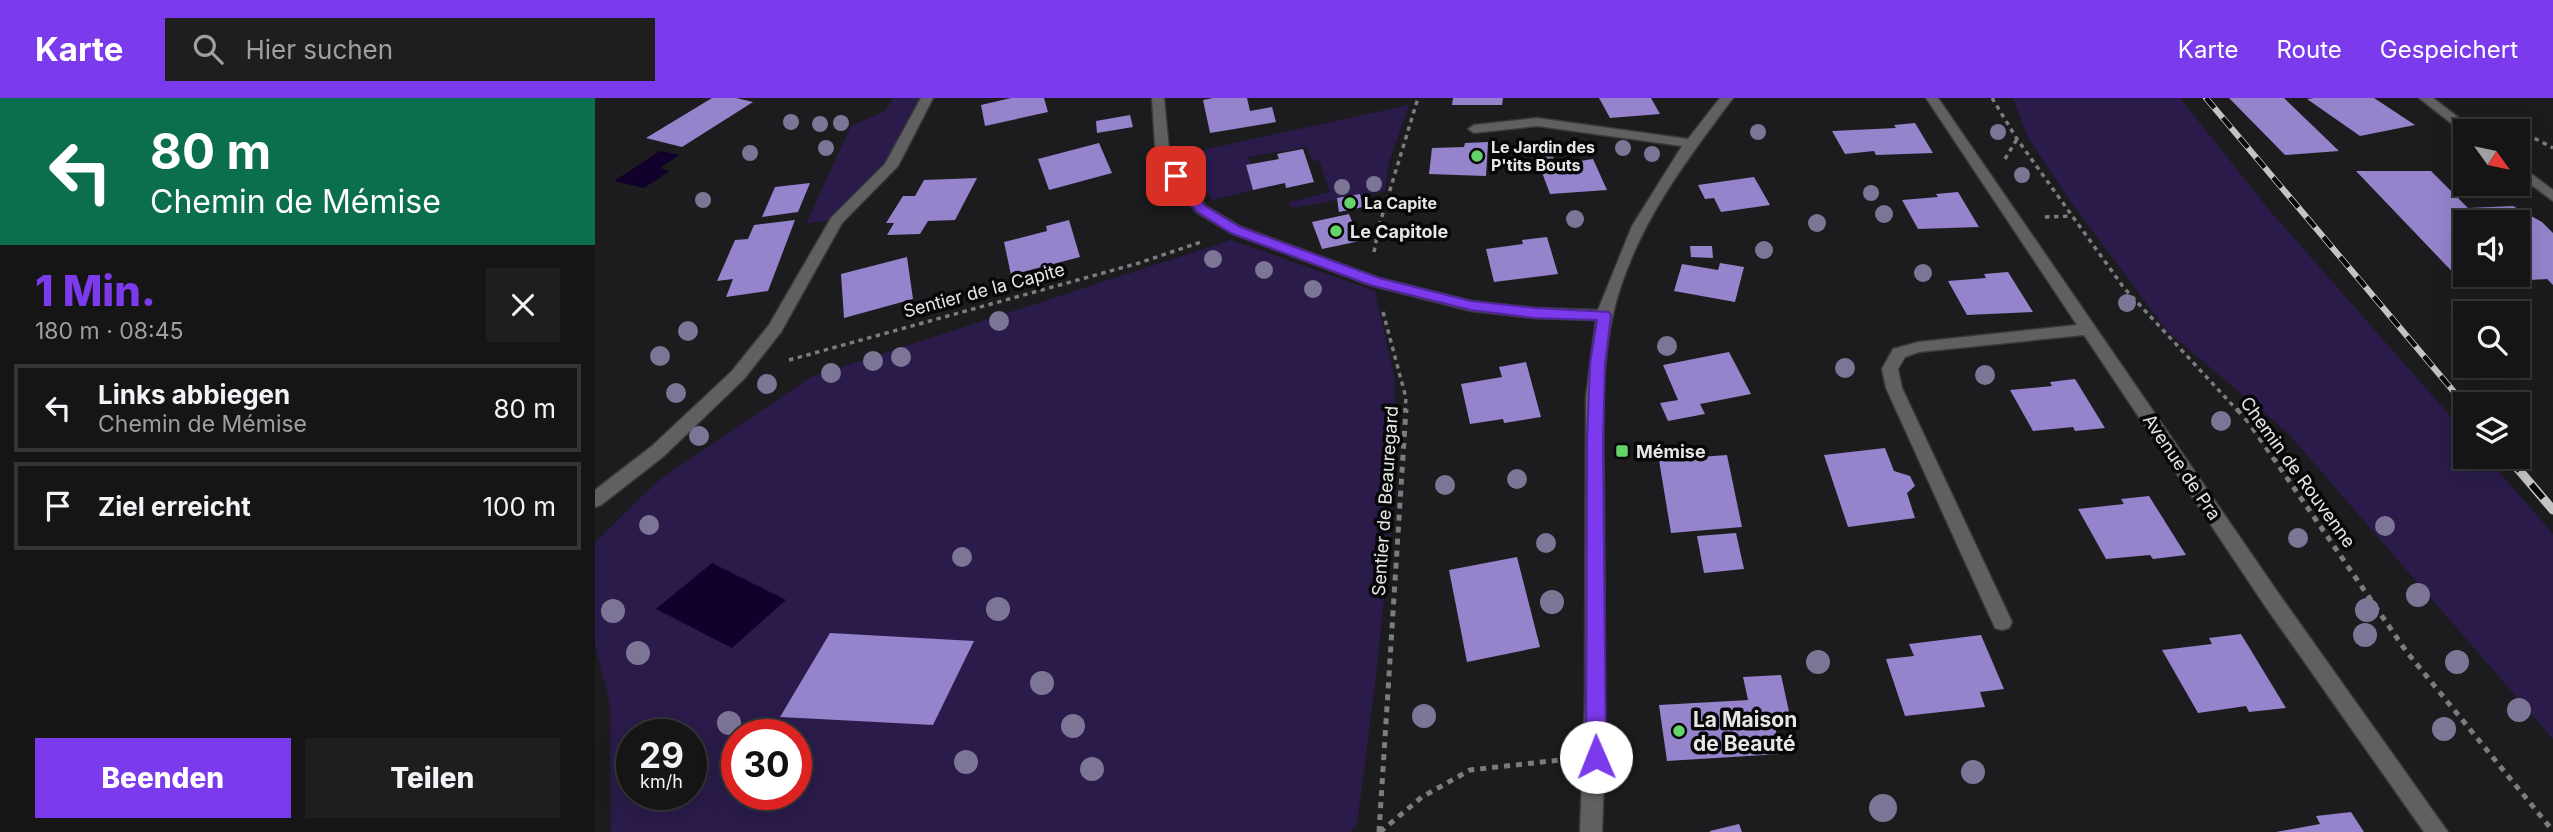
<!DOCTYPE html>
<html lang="de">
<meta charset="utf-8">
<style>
:root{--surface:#151516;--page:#1e1e1f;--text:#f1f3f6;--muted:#9d9fa1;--line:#343435;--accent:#7c3aed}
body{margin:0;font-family:Inter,sans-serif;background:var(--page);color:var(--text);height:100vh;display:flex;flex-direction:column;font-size:26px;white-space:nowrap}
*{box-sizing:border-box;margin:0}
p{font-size:23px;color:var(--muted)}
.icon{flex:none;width:38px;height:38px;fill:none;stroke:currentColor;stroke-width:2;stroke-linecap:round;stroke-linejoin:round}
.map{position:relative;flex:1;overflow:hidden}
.details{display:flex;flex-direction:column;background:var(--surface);width:595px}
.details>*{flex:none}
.banner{background:#0b6e4f;color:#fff;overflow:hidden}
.needle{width:46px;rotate:123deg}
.buttons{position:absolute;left:1858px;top:21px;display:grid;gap:14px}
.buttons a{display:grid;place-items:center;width:77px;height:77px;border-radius:0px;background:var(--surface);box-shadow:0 7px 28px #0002,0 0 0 2px var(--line);font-size:35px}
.speed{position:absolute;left:21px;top:621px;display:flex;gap:14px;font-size:35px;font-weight:700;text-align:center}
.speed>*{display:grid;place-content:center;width:91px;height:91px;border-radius:50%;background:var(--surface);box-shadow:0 7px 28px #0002,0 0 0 2px var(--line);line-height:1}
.speed small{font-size:18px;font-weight:400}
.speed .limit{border:10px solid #d22;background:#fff;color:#111}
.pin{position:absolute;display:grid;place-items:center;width:60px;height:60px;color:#fff;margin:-30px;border-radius:14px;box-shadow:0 4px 10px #0006}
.me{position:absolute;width:77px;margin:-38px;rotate:359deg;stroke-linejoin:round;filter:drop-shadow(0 0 5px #0008)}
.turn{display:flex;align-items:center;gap:24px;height:147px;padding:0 35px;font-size:32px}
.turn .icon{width:91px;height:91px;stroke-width:2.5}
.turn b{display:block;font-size:49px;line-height:60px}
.round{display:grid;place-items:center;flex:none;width:74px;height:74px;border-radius:0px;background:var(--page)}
.summary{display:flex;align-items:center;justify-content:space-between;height:119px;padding:0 35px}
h1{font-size:42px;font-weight:800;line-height:52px;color:var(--accent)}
.primary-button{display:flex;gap:14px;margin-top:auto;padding:14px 35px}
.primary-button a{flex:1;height:80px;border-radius:0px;background:var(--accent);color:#fff;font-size:28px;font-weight:800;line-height:80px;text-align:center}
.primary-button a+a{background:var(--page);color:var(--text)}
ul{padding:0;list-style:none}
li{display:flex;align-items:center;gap:21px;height:88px;margin:0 14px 10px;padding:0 21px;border:4px solid var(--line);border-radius:0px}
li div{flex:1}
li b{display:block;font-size:26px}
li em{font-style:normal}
header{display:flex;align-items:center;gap:42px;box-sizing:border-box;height:98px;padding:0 35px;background:var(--accent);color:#fff}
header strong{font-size:33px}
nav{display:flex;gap:38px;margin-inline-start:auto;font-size:24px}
.search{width:490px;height:63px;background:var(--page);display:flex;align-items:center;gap:18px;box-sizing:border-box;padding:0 24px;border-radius:0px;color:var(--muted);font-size:26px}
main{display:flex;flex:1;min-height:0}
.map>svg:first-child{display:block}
.green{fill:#2a1b4a;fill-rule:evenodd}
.water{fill:#11002c}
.building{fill:#9583cc;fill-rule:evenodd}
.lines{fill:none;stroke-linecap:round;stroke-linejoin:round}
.minor-casing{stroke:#38383a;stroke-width:3}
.path-far1{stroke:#7c7c7e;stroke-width:3.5;stroke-dasharray:4.5 4.5;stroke-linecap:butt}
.path{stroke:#7c7c7e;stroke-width:5;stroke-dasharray:6 6;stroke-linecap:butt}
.minor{fill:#605f61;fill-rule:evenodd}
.rail-far1-casing{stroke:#c4c4c6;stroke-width:6}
.rail-casing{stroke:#c4c4c6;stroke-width:9}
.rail-far1{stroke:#070708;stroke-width:4.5;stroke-dasharray:13;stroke-linecap:butt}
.rail{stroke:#070708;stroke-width:6;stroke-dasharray:18;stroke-linecap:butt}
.tree{fill:#7c7596}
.route{fill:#7c3aed;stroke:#51269a;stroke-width:2}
.poi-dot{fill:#63d469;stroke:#070708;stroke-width:2.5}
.labels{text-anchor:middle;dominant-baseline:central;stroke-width:7;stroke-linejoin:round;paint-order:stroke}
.far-poi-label{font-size:16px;font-weight:bold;fill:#e6e5e7;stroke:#070708;text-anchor:start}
.poi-label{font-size:18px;font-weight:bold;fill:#e6e5e7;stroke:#070708;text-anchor:start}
.street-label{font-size:18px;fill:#e6e5e7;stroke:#070708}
.near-poi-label{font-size:21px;font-weight:bold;fill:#e6e5e7;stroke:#070708;text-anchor:start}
</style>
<header>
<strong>Karte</strong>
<div class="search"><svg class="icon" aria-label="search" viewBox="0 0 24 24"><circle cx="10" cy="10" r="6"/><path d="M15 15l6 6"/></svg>Hier suchen</div>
<nav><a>Karte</a><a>Route</a><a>Gespeichert</a></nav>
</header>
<main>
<section class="details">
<div class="banner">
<div class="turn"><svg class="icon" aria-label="left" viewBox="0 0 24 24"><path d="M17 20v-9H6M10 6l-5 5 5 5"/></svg><div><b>80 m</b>Chemin de Mémise</div></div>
</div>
<div class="summary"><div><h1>1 Min.</h1><p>180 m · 08:45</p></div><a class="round"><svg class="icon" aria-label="close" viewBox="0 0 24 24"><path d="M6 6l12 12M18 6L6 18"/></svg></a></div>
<ul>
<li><svg class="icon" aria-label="left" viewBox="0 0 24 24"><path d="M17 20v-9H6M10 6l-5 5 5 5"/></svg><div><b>Links abbiegen</b><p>Chemin de Mémise</p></div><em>80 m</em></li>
<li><svg class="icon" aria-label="arrive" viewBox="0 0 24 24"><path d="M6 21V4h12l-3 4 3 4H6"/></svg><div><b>Ziel erreicht</b></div><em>100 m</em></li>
</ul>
<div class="primary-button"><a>Beenden</a><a>Teilen</a></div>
</section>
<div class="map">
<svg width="1958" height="734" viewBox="0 0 1958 734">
<rect width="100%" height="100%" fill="#1c1c1e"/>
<path class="green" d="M299,0H331L289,65L234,122L211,126L256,28L290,13Z
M1418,0H1585L1676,114L1871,336V359H1891L1958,436V641L1692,334L1572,233L1476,104L1432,38Z
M814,7L794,64L790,93L697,110L692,105L735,94L724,62L717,63L712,49L653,59L656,66L652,68L658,92L618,102L597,77L589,56Z
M636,142L780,193L799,278L802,374L781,578L762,726L755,734H16L15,606L0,546V444L64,382L216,279ZM37,637H96V696H37ZM142,637H201V696H142Z"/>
<path class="water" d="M65,53L84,57L65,70L75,73L49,90L19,83Z
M117,465L191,502L137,550L61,511Z"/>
<path class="building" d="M117,0H141L158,4L87,49L51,40Z
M416,0H449L453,14L390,28L386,7Z
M618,0H652L655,13L677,9L681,24L615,35L608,2Z
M858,0H908L907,7H857Z
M1004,0H1056L1065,16L1015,20Z
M1634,0H1689L1744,53L1690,57Z
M1719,0H1779L1820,27L1765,38L1712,1Z
M535,17L538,29L502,35L501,23Z
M1320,25L1338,55L1281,57L1279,53L1250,56L1237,33L1301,30L1299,27Z
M893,44L891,78L834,76L837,50L869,49L870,45Z
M504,45L517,75L454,92L443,61Z
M708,51L719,84L691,90L690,85L658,92L651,67L684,61L682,56Z
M998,61L1012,92L955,96L945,69Z
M1761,73H1836L1873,110L1918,108L1947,124L1958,135V187L1952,181L1869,186ZM1871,124H1923V177H1871Z
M1159,79L1175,107L1126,114L1119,100L1110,101L1103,87Z
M382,80L360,122L333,123L325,136L292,137L299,125H291L308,98H320L329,82Z
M215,85L203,114L167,119L180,89Z
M1363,94L1384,129L1323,131L1307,102L1343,99L1341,96Z
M765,96L768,109L744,114L742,100Z
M754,116L765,143L727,151L717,124Z
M200,122L173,193L131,199L138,181L122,183L140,142L153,141L159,127Z
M474,122L485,159L416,177L409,144L452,133L451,128Z
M952,139L963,176L899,184L891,151L928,146L927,142Z
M1095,148H1117L1118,160L1096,159Z
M312,159L318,201L249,220L246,176Z
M1125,165L1149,169L1140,204L1079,193L1087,166L1123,172Z
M1413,174L1438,214L1372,217L1353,183L1391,180L1389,176Z
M1134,254L1156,296L1105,306L1110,316L1073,323L1065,305L1083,302L1068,267Z
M931,264L946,319L909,325L908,321L875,326L866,286L907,279L904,269Z
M1480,281L1510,330L1480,333L1478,329L1438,333L1415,292L1457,288L1455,284Z
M1290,350L1299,373L1315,378L1320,388L1312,395L1320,420L1253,429L1229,357Z
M1132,357L1147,429L1076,435L1064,362Z
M1554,398L1591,457L1558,461L1555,457L1511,461L1483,411L1529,406L1526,401Z
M1141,435L1149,471L1109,475L1102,438Z
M922,459L945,549L872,564L854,472Z
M235,535L379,543L338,627L185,619Z
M1646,536L1691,610L1654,614L1651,608L1603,615L1567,552L1617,546L1614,540Z
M1386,537L1409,591L1385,594L1390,609L1310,618L1291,561L1319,558L1314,546Z
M1186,577L1197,627L1180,628L1185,656L1072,663L1064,607L1153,602L1148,579Z
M1756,714L1769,734H1681L1725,726L1721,718Z
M1144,726L1147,734H1115V733Z"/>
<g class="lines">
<defs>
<path id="minor" d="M326,0H338L303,68L247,125L186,234L149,281L69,358L6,407L0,409V392L57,348L137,273L174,227L236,120L290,66Z
M557,0H569L575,62L611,108L646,129L784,180L876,203L940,210L1003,212L1037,128L1087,48L942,28L879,35L873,31L879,27L942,20L1093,41L1125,0H1138C1094,59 1051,115 1027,185C1002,256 1009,331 1009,406C1009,515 1012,624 1007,734H985L990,603L991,299L1001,222L940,220L876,213L775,187L636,135L601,114L561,62Z
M1331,0H1343L1684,496L1853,734H1829L1670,508L1489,237L1324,254L1310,259L1303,271L1307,290L1417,524L1414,530L1407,532L1400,530L1291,290L1287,271L1298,251L1323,244L1482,227Z
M1824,0H1838L1881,33H1871L1870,36Z
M1923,66L1958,92V103L1923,77Z"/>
</defs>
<use href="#minor" class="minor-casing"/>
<path class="path-far1" d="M1397,0L1422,41L1529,190L1643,313
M1898,24L1922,31L1958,50
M1410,61L1422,41
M1450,119L1476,118
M779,154L784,128L823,0
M788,214L811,300L810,313
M194,262L544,165L606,144"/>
<path class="path" d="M1642,311L1653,323L1811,553L1958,733
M784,734L811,311
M785,734L827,699L875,672L965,662"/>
<use href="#minor" class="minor"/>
<defs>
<path id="rail-far1" d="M1611,0L1871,308"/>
<path id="rail" d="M1913,359L1958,412"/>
</defs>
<use href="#rail-far1" class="rail-far1-casing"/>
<use href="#rail" class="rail-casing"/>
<use href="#rail-far1" class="rail-far1"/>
<use href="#rail" class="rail"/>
</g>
<g class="tree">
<circle cx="196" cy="24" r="8"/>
<circle cx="246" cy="25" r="8"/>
<circle cx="225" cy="26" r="8"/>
<circle cx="1163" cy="34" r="8"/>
<circle cx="1403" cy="34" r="8"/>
<circle cx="231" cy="50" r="8"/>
<circle cx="1028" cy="50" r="8"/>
<circle cx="155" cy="55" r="8"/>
<circle cx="1057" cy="56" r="8"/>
<circle cx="951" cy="57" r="8"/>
<circle cx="1427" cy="77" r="8"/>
<circle cx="779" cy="86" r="8"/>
<circle cx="747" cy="89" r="8"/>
<circle cx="1276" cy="95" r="8"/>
<circle cx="108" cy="102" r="8"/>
<circle cx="1289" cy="116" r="9"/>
<circle cx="980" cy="121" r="9"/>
<circle cx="1222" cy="125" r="9"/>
<circle cx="1169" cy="152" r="9"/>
<circle cx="618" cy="161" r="9"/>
<circle cx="669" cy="172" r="9"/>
<circle cx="1328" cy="175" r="9"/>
<circle cx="718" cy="191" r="9"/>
<circle cx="1532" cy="205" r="9"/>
<circle cx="404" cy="223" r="10"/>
<circle cx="93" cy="233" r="10"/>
<circle cx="1072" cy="248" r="10"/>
<circle cx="65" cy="258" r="10"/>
<circle cx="306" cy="259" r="10"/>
<circle cx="278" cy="263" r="10"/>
<circle cx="1250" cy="270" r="10"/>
<circle cx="236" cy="275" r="10"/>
<circle cx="1390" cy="277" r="10"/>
<circle cx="172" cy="286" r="10"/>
<circle cx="81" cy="295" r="10"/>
<circle cx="1626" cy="323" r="10"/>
<circle cx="104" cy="338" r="10"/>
<circle cx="922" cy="381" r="10"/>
<circle cx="850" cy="387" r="10"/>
<circle cx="54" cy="427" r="10"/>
<circle cx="1790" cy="428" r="10"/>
<circle cx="1703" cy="440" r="10"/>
<circle cx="951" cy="445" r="10"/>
<circle cx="367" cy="459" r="10"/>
<circle cx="1823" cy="497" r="12"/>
<circle cx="957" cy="504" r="12"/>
<circle cx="403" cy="511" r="12"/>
<circle cx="1772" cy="512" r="12"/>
<circle cx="18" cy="513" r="12"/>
<circle cx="1770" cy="537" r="12"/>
<circle cx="43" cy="555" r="12"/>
<circle cx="1223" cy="564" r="12"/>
<circle cx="1862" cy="564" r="12"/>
<circle cx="447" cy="585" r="12"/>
<circle cx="1924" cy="612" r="12"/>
<circle cx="829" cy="618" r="12"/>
<circle cx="134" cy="625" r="12"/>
<circle cx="478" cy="628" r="12"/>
<circle cx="1849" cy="631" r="12"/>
<circle cx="371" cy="664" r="12"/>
<circle cx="497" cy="671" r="12"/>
<circle cx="1378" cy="674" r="12"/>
<circle cx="1288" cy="710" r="14"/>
</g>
<path class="route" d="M581,75L585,76L610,108L645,129L784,180L876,203L940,210L1014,214L1016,217L1010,266L1008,343L1011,659L1008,665L1001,668L994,665L991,659L992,343L995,266L1002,222L940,220L876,212L775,187L636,135L601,113L575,78Z"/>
<g class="poi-dot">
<circle cx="882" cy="58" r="7"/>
<circle cx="755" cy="105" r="7"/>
<circle cx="741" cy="133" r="7"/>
<rect x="1020" y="346" width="14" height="14" rx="3.5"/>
<circle cx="1084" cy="633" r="7"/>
</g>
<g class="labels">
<g class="far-poi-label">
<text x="896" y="49">Le Jardin des<tspan x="896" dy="18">P'tits Bouts</tspan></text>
<text x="769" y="105">La Capite</text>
</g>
<g class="poi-label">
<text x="755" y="133">Le Capitole</text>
<text x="1041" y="353">Mémise</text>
</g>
<g class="street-label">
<text transform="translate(389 192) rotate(-15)">Sentier de la Capite</text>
<text transform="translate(1587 369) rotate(56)">Avenue de Pra</text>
<text transform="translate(1703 374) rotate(54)">Chemin de Rouvenne</text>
<text transform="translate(790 403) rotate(-86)">Sentier de Beauregard</text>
</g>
<g class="near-poi-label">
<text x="1098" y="621">La Maison<tspan x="1098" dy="24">de Beauté</tspan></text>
</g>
</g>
</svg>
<div class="buttons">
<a><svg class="needle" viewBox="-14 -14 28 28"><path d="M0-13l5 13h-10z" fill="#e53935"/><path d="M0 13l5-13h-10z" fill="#9d9fa1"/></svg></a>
<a><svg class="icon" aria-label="sound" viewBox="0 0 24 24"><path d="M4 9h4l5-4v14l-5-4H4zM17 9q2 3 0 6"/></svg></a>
<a><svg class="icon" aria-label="search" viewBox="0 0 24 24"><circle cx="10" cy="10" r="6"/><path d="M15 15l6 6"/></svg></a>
<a><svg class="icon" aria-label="layers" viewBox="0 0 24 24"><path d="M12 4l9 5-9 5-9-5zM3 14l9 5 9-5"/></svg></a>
</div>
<div class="speed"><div>29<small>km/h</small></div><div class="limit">30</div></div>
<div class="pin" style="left:581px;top:78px;background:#d93025"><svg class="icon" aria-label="arrive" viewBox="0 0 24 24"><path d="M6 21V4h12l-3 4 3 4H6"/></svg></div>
<svg class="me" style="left:1001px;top:659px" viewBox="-20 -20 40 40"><circle r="19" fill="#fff"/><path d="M0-13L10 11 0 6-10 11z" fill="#7c3aed"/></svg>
</div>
</main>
